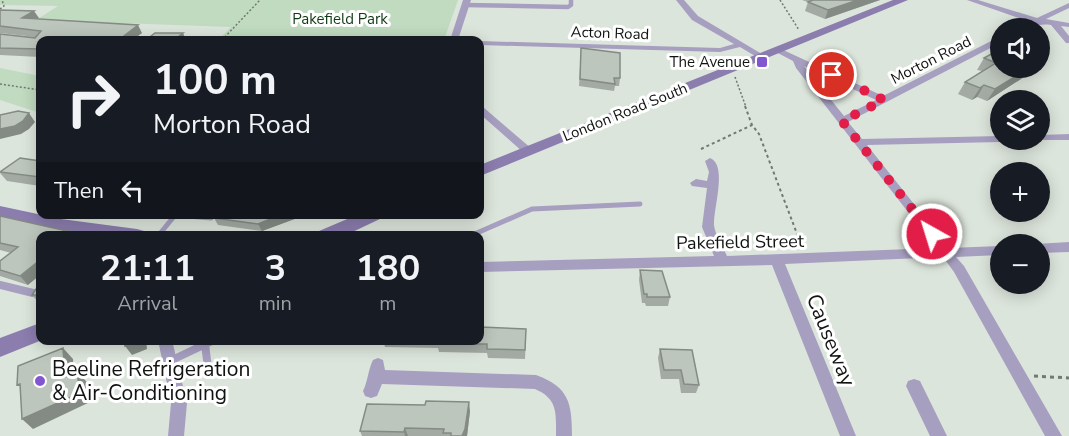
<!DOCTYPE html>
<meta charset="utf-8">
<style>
:root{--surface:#171b24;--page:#242831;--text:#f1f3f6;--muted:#9ea1a6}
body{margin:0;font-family:"Nunito Sans",sans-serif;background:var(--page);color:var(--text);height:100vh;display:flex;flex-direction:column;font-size:22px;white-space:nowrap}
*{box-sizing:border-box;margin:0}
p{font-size:20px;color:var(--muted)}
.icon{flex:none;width:33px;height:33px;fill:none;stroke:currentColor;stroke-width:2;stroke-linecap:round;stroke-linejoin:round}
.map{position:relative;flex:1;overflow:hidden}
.side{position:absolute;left:36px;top:231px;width:448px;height:114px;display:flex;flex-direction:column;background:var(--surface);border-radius:12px;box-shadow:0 3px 15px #0003}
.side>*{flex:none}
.guide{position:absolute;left:36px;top:36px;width:448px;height:183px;border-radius:12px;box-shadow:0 3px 15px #0003;background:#171b24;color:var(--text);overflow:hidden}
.tools{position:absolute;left:990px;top:18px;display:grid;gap:12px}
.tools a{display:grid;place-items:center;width:60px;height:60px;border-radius:50%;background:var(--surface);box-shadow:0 3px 15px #0003;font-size:30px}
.pin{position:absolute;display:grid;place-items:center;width:51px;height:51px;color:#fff;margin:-26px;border:3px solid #fff;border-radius:50%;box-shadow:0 2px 6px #0007}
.me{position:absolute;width:66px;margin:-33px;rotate:321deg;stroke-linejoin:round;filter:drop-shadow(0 0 4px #0008)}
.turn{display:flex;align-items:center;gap:21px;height:126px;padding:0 18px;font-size:27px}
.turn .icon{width:78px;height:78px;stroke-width:2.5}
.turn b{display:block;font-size:42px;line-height:51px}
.then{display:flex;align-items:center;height:57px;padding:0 18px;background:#0003;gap:12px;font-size:22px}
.eta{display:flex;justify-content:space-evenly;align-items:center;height:102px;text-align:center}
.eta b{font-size:36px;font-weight:700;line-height:42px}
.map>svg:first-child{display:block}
.green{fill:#c0dbc0}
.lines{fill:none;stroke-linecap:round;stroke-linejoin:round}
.path-far2{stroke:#727872;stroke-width:1.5;stroke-dasharray:2 2;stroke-linecap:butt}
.path-far1{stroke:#727872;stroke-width:2;stroke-dasharray:3 3;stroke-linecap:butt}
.path{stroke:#727872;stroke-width:3;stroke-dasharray:4 4;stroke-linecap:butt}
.service-far2{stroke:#a79fc0;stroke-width:4.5}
.service-far1{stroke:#a79fc0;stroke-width:5}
.service{stroke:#a79fc0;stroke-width:8}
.minor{fill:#a79fc0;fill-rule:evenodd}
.secondary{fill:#8b7dae;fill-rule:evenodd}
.wall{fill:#a3aaa3}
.shaded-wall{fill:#848b84}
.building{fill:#bdc6bd;stroke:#848b84;stroke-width:1.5}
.route{stroke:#e11d48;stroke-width:10;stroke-dasharray:0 18}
.poi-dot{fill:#8256d0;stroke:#fff;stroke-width:2}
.labels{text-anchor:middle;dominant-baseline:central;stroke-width:6;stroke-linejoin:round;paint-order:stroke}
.far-park-label{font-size:15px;fill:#0f3a14;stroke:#fff}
.far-street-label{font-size:15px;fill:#101310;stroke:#fff}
.far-poi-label{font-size:15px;fill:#101310;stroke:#fff;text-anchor:end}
.street-label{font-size:18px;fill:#101310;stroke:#fff}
.near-street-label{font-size:21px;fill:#101310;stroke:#fff}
.near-poi-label{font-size:21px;fill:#101310;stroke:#fff;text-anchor:start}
</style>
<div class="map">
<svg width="1069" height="436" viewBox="0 0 1069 436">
<rect width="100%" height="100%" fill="#dce5dc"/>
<path class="green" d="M0,0H458L444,40H218L231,27L36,20L58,6L0,5Z
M0,68L40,76V113L0,100Z"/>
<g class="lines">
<path class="path-far2" d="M780,0L799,30
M0,9L4,6L2,0
M222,40L260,0
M735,77L746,107
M0,84L40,90"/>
<path class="path-far1" d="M745,106L752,125L759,134L799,239H793L796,246
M701,149L752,125"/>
<path class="path" d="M1034,376L1069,378"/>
<path class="service-far2" d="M465,5L568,7L571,5V0"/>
<path class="service-far1" d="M176,215L211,218
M158,236L176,214
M470,236L532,209L640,204"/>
<path class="service" d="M0,285L33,293
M205,344L208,368
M170,361L214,340"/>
<path class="minor" d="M463,0H471L458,40H450Z
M676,0H684L698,16L767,57L760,59L740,47L720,52L480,45V41L720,48L734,44L692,20Z
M967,0H978L1037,18L1069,3V8L1046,19L1069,23V27L1061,26L1069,36V43H1066L1051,25C1038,23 1032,28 1019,28L1030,22Z
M997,38H1000V43L848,122L862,139L1000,136V140H1005L1000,142L867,145L949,248L1000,246V255L956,257L964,266L1062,436H1045L954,272L943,257L785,264L856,436H840L772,265L480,272V262L714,256L702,227L707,188L692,186L690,183L696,179L707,181L709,172L705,161L710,158C728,165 713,209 714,225C715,235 723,247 727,256L936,248L796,68L793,61L774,51L781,49L883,96ZM804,66L876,100L844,116Z
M480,106L483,107L532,149L533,151L532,153H524L480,114Z
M1069,134V140H1036H1040V135Z
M1069,242V252L1040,253V244H1036Z
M158,340H172L187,403L184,436H168L171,403Z
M378,358L383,360L385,370L536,375C569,387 572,403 572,436H556C556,413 558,399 535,389L382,384L377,396L371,398L365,396L363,391C368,381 368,370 373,360Z
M914,379L920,381L947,436H930L906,386L908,381Z"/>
<path class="secondary" d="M893,0H908L480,176V165Z
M0,206L61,219L137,229L144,231L146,236H89L0,218Z
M359,214H385L382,218L344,236H317L319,231Z
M40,323V340H42L0,357V338Z"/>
</g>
<path class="wall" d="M802,0H880L825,19L805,11L808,2Z
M0,10L39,18L37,19L142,33L132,40H40V57L0,55V34L35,37L0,33Z
M581,48L620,78L619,86H615L614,91L579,86Z
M984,58L1027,75L987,101L977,97L972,100L958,94L965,82L982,71L977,70Z
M40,161V186L7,181L0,173Z
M0,216L76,233L77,236H40L28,285L0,276V261L11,253L0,250Z
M300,217L262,231L218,225L214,218Z
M640,270L670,297L668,306H646L645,303H642L639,280Z
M40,283V304L32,295Z
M526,338L525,359L488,358L487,353L439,352L438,348L385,347L383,340H480Z
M660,349L699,385L696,393H681L679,379H661L658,358Z
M470,411L467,436H362L360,431Z"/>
<path class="shaded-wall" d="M858,0H880L825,19L828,10Z
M34,11L39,18L26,26L22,18Z
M138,25L142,33L132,40H121L120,39Z
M183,33L186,40H174Z
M1029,68H1032L1027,75L987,101L995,89Z
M984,85L977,97L972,100L980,88Z
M29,113L35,122L29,129L21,134L0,139V129Z
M283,214H299L300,217L262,231L258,224Z
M40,260V275L28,285L20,276Z
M146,340L147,349L132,355L125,346L140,341Z
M63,348L73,359L75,387L65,377Z
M77,372L87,382L90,402L33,429L22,419Z
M469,402L470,411L467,436H462Z
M405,428L408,436H405L404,432Z"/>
<path class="building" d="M813,0H858L828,10L808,2Z
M0,10L34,11L22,18L138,25L120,39H42V40H40V49L0,48V34L35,38L41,31L0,26Z
M155,33H183L174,40H146Z
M581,48L620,53V78H614L615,84L580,79Z
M997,51L1000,52V68H1029L995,89L984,85L980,88L965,82L996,63L984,58Z
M18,111L29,113L23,121L15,126L0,129V115Z
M20,158L40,161V177L0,172Z
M217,214H283L258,224L214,218Z
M0,216L76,233L73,236H40V260L20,276L0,270V261L18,247L0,243Z
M640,270L662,271L670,297H647V294H644Z
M40,283V295H32Z
M480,327L526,329L525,350L487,349V344H437V340H480Z
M124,340H140V341L125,346Z
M63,348L65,377L77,372L80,393L22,419L20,384L17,385L18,366Z
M660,349L692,350L699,385L684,384L681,370H664Z
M426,401L469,402L465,429L462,436H451V433H443L444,429L405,428L404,432L360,431L367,404L425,405Z"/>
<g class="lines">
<path class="route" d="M832,75L884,100L842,121L932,234"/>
</g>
<g class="poi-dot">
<rect x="756" y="56" width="12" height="12" rx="3"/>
<circle cx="40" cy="381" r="6"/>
</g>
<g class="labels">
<g class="far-park-label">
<text x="340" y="19">Pakefield Park</text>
</g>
<g class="far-street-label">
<text transform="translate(610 33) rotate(2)">Acton Road</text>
<text transform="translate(931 60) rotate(-27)">Morton Road</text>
<text transform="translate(625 112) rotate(-22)">London Road South</text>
</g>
<g class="far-poi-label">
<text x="750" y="62">The Avenue</text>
</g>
<g class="street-label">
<text transform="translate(740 242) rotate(-1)">Pakefield Street</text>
</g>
<g class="near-street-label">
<text transform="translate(831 340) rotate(68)">Causeway</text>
</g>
<g class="near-poi-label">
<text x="52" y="369">Beeline Refrigeration<tspan x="52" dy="24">&amp; Air-Conditioning</tspan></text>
</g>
</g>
</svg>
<div class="tools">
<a><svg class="icon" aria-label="sound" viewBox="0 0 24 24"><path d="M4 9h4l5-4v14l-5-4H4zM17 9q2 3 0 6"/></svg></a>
<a><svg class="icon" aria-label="layers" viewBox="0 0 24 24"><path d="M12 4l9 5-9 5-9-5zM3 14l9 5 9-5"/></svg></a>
<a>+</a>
<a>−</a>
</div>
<div class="pin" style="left:832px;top:75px;background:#d93025"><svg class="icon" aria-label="arrive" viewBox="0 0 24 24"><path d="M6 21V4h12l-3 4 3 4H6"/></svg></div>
<svg class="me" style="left:932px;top:234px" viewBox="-20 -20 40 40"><circle r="17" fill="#e11d48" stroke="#fff" stroke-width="3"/><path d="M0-11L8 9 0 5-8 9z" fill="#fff"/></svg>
<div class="guide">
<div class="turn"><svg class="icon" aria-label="right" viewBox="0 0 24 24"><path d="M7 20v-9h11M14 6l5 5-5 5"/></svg><div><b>100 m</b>Morton Road</div></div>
<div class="then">Then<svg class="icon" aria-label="left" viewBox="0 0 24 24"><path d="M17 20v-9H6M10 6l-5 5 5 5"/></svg></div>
</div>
<section class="side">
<div class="eta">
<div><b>21:11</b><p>Arrival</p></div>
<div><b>3</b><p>min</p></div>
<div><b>180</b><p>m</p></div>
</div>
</section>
</div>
